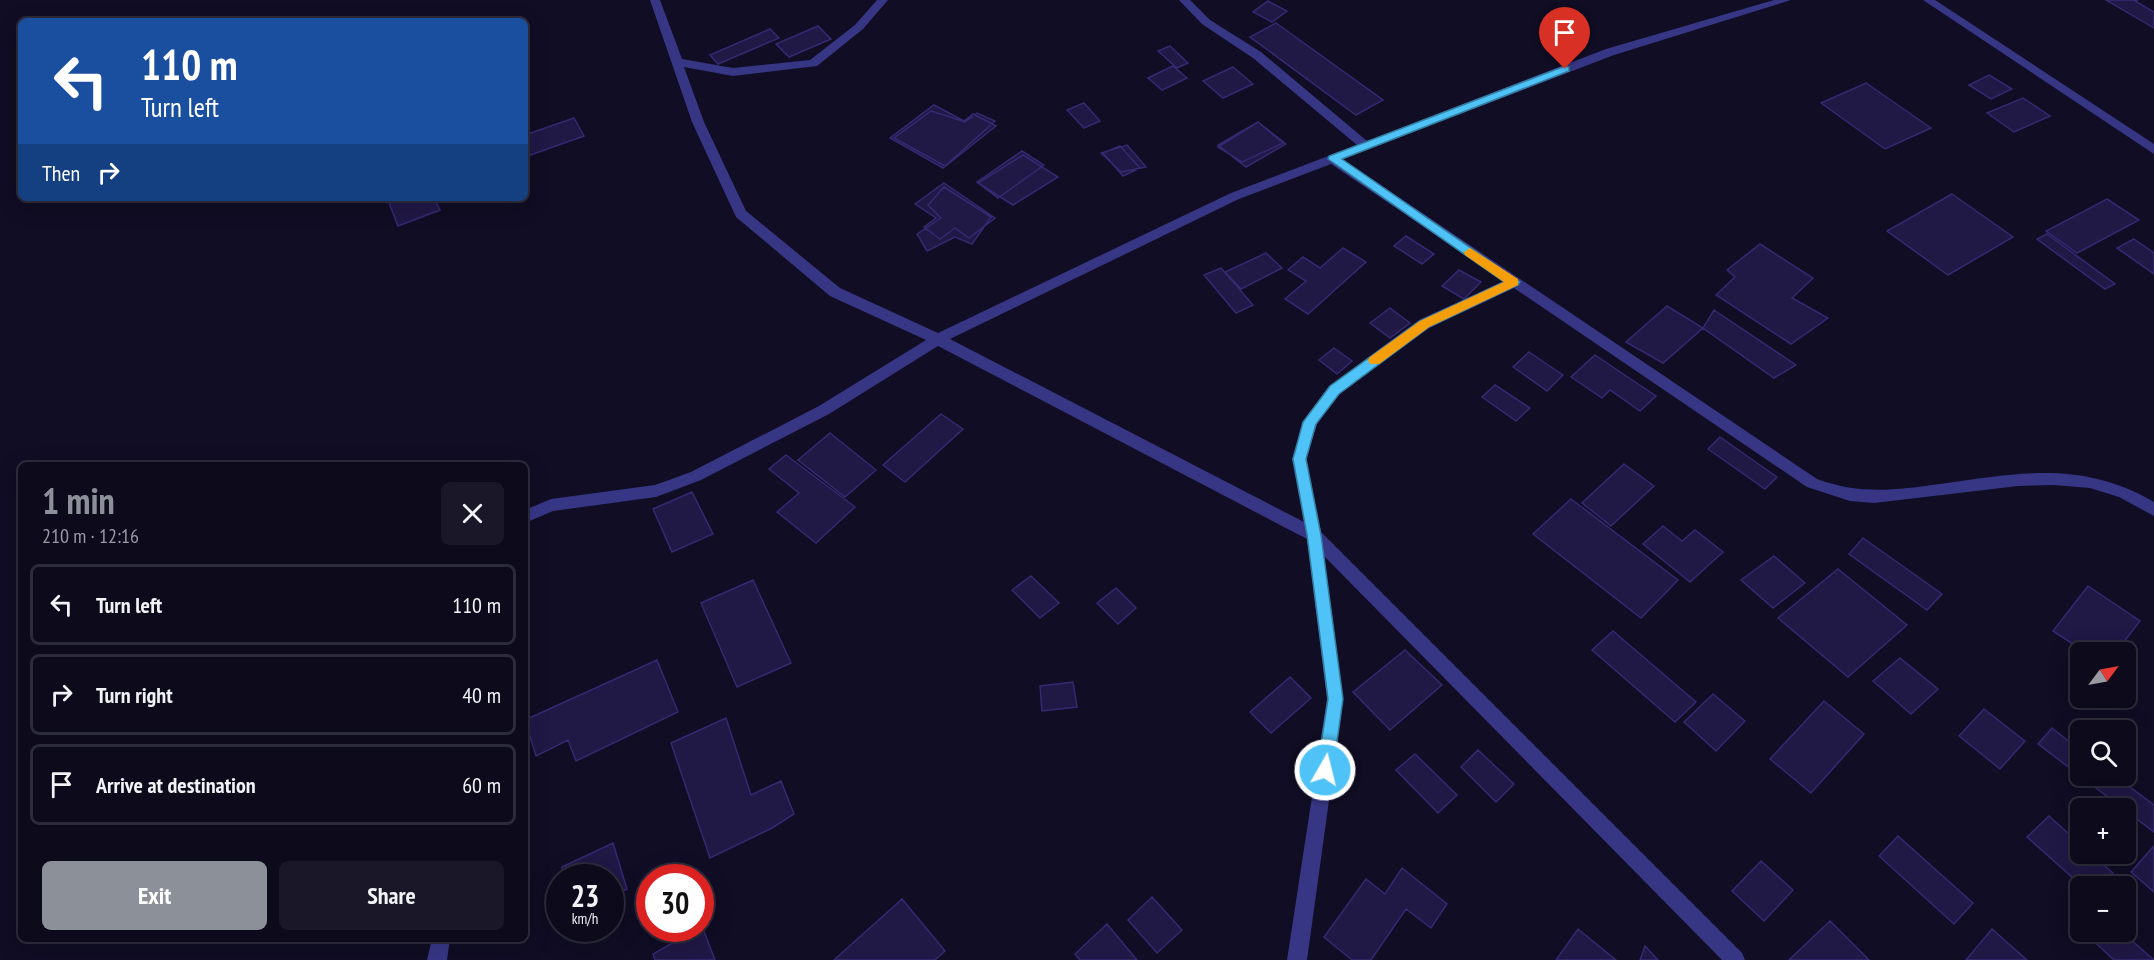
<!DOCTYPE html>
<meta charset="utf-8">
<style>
:root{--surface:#0c0a1b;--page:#1a1828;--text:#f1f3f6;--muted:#9a9aa3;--line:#2c2b3a;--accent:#8c9099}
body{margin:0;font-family:"PT Sans Narrow",sans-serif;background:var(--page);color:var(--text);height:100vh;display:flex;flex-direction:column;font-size:22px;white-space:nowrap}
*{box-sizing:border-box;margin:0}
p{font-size:20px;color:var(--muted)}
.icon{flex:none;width:33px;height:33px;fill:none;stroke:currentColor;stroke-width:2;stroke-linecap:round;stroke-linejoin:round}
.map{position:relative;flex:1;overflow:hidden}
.drawer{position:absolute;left:18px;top:462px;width:510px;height:480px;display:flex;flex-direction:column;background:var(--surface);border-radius:9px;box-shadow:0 6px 24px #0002,0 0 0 2px var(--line)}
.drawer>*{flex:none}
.banner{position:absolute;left:18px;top:18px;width:510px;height:183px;border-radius:9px;box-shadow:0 6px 24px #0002,0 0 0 2px var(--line);background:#1a4fa0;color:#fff;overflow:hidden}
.needle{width:39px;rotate:58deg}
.controls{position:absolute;left:2070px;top:642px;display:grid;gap:12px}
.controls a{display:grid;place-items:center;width:66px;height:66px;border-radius:9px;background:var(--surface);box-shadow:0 6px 24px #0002,0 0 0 2px var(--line);font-size:30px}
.speed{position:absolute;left:546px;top:864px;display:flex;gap:12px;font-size:30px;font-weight:700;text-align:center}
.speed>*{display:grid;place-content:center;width:78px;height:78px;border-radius:50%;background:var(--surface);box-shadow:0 6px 24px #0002,0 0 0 2px var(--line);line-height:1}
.speed small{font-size:15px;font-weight:400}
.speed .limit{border:9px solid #d22;background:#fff;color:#111}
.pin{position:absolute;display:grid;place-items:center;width:51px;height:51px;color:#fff;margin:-62px -26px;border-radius:50% 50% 50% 0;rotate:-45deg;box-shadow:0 0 6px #0007}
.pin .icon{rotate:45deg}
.me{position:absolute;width:66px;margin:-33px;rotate:8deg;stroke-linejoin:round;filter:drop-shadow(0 0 4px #0008)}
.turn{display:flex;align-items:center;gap:21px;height:126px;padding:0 24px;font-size:27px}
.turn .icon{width:78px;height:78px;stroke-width:2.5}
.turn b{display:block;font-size:42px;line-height:51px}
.then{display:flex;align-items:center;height:57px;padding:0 24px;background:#0003;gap:12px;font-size:22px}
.round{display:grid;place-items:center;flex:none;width:63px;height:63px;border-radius:9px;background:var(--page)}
.headline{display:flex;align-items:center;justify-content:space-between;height:102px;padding:0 24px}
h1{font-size:36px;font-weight:800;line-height:45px;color:var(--accent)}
.cta{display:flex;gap:12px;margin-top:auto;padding:12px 24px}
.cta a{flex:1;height:69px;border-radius:9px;background:var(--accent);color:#fff;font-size:24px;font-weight:800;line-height:69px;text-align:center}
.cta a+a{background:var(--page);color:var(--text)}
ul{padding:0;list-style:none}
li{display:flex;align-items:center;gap:18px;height:81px;margin:0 12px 9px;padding:0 12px;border:3px solid var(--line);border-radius:9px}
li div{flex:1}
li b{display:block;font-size:22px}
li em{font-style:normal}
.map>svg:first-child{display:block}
.building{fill:#201845;stroke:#362972;stroke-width:1.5}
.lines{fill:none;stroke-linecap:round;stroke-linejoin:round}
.minor{fill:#373685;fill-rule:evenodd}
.route{fill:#4fc3f7;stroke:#337fa1;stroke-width:1.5}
.slow{fill:#f59e0b}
</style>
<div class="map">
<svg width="2154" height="960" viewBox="0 0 2154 960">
<rect width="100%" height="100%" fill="#100d24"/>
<path class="building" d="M2106,0H2138L2135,1L2154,12V28Z
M1268,1L1287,11L1272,22L1253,12Z
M1276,23L1383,100L1356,115L1250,37Z
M818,26L831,39L789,57L776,44Z
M770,29L779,38L718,64L710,55Z
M1170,46L1188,63L1177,68L1158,51Z
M1173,66L1187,78L1162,90L1148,78Z
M1233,67L1253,84L1223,98L1203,81Z
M1989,75L2012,89L1991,99L1969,85Z
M1866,83L1931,128L1885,149L1821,103Z
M2023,98L2050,116L2014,132L1987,113Z
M1084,103L1100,121L1084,128L1067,110Z
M934,105L964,121L973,114L996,126L943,168L890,138Z
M931,111L965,122L977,113L995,121L945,166L894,138Z
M574,118L584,136L525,157V135Z
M1258,122L1286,144L1246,167L1218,145Z
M1258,122L1283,143L1242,162L1218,147Z
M1127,145L1146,167L1121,172L1101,153Z
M1120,146L1140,168L1123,176L1103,153Z
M1022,151L1044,165L998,198L977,182Z
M1023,155L1058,177L1013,205L978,183Z
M944,183L995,218L969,238L955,228L940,239L924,227L936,218L915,204Z
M944,187L991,217L972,244L955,237L927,251L917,234L941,218L928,205Z
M1952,194L2013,237L1948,275L1887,231Z
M403,198H434L440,210L398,226L389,203Z
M2107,199L2139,220L2077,253L2046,231Z
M2047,234L2115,284L2105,289L2037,239Z
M1406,236L1434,254L1422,264L1394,246Z
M2134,239L2154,253V274L2117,248Z
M1760,244L1813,278L1792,298L1828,318L1791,344L1716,295L1735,277L1727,270Z
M1343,248L1366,262L1308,314L1285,299L1306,281L1288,270L1303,257L1320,268Z
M1266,253L1282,268L1241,289L1225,272Z
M1221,268L1253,305L1236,313L1204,275Z
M1459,270L1481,282L1464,299L1442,286Z
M1667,306L1703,328L1663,363L1626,342Z
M1390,308L1410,323L1390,338L1370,323Z
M1714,310L1796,365L1774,378L1703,328Z
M1334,348L1352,361L1337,374L1319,360Z
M1529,352L1563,375L1547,391L1513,367Z
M1595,355L1656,396L1640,411L1610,390L1602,398L1571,377Z
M1495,385L1530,408L1516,421L1482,397Z
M941,414L963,429L905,482L883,465Z
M830,433L876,470L845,497L798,460Z
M1720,437L1777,477L1765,489L1708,449Z
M786,455L855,507L816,543L777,512L799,493L769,469Z
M1624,464L1654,486L1611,526L1582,503Z
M692,492L713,534L672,552L653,509Z
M1571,499L1678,580L1641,618L1533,534Z
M1663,526L1682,541L1695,530L1723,552L1690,582L1643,544Z
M1863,538L1942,594L1927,610L1849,554Z
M1774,556L1805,583L1773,608L1741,580Z
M1838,569L1907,625L1848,677L1778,618Z
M1031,576L1059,603L1040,618L1012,590Z
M753,580L791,663L737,687L701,603Z
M2088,586L2140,621L2116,652H2085L2053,631Z
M1116,588L1136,608L1118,624L1097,603Z
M1613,631L1696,702L1675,722L1592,650Z
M1405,650L1442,685L1390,730L1353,692Z
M1900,658L1938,689L1911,714L1873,681Z
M657,660L678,712L576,761L568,740L536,756L525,720Z
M1290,677L1311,698L1271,733L1250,712Z
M1073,682L1077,707L1042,711L1040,686Z
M1713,694L1745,721L1716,751L1684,722Z
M1824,701L1864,734L1811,793L1770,759Z
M1984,709L2025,741L2000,769L1959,736Z
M726,718L751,795L781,781L794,814L772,828L710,858L671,743Z
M2052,728L2080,750V776H2115L2154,805V832L2038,744Z
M1478,750L1514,784L1496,802L1461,767Z
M1415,754L1457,795L1438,813L1396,770Z
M2049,816L2080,844V854H2091L2113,873L2102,886H2082L2027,837Z
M1898,836L1973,903L1954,924L1879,856Z
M613,843L627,889L610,897V878H565L562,867Z
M2154,846V892L2131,872Z
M1761,861L1793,890L1764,921L1732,891Z
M1402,868L1447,904L1431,928L1406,909L1371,960H1352L1324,937L1366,879L1385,894Z
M1152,897L1182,930L1157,953L1128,920Z
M902,899L945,951L935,960H834Z
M1830,921L1869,960H1789Z
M1107,924L1137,960H1080L1075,954Z
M702,926L715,960H655L653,954Z
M1578,929L1616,960H1556Z
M1992,929L2027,960H1966Z
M2090,932H2122L2154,960H2114L2087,935Z
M1645,946L1658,960H1640Z"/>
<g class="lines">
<path class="minor" d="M650,0H660L682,59L733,68L810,60L855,25L877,0H888L863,29L817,66L733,76L684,67L704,122L746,211L840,288L938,333L1231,193L1357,145L1253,58L1202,24L1179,0H1190L1210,20L1261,52L1367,141L1606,49L1774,0H1791L1614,55L1342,159L1817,479C1861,495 1895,490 1940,484C2019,473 2081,460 2154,502V516L2119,497L2090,488L2054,485L2018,486L1874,503L1850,501L1807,487L1514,288L1429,328L1339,394L1317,424L1306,459L1321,532L1742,953L1745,960H1722L1324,556L1343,699L1307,960H1287L1327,699L1307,539L938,346L829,414L701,480L656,497L553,511L525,523V510L551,499L655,485L691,472L819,406L926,340L830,296L736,217L692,122ZM1331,164L1504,281L1419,320L1329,386L1303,422L1292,459L1304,522L950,339L1239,199Z
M1923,0H1935L2154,144V154Z
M432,939H450L447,960H427Z"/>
</g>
<path class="route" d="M1565,66L1569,67V71L1342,159L1520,282L1518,285L1429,327L1339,394L1316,424L1306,459L1321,535L1343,699L1333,770L1331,776L1325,778L1319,776L1317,770L1328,699L1307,535L1293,459L1303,422L1330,386L1420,321L1504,282L1328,159L1329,156Z"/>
<path class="slow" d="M1470,248L1518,279V285L1429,327L1379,364H1370L1368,360L1370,357L1420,321L1504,282L1465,255L1464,252Z"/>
</svg>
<div class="controls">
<a><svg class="needle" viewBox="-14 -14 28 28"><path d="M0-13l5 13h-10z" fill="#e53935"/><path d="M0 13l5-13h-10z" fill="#9a9aa3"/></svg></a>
<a><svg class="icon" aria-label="search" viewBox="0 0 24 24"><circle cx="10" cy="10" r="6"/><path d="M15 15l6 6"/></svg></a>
<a>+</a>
<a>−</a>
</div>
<div class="speed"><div>23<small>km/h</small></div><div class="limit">30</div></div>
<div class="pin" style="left:1565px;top:69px;background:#d93025"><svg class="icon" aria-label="arrive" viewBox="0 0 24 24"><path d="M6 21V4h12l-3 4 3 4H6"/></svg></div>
<svg class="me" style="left:1325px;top:770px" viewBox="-20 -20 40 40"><circle r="17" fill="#4fc3f7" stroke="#fff" stroke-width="3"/><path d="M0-11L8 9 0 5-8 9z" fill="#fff"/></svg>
<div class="banner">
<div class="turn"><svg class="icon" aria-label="left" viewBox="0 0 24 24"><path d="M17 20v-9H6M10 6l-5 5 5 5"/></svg><div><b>110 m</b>Turn left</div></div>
<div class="then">Then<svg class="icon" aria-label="right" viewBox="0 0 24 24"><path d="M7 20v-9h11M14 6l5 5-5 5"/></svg></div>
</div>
<section class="drawer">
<div class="headline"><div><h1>1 min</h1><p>210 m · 12:16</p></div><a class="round"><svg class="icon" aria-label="close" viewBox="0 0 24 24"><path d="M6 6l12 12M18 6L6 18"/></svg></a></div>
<ul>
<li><svg class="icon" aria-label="left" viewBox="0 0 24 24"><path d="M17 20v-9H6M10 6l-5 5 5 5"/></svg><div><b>Turn left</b></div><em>110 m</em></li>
<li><svg class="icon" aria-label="right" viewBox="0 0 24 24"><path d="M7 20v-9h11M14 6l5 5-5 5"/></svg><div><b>Turn right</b></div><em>40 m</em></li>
<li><svg class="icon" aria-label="arrive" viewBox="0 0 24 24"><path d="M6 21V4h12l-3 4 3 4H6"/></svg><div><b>Arrive at destination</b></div><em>60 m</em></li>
</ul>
<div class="cta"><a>Exit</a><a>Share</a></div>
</section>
</div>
